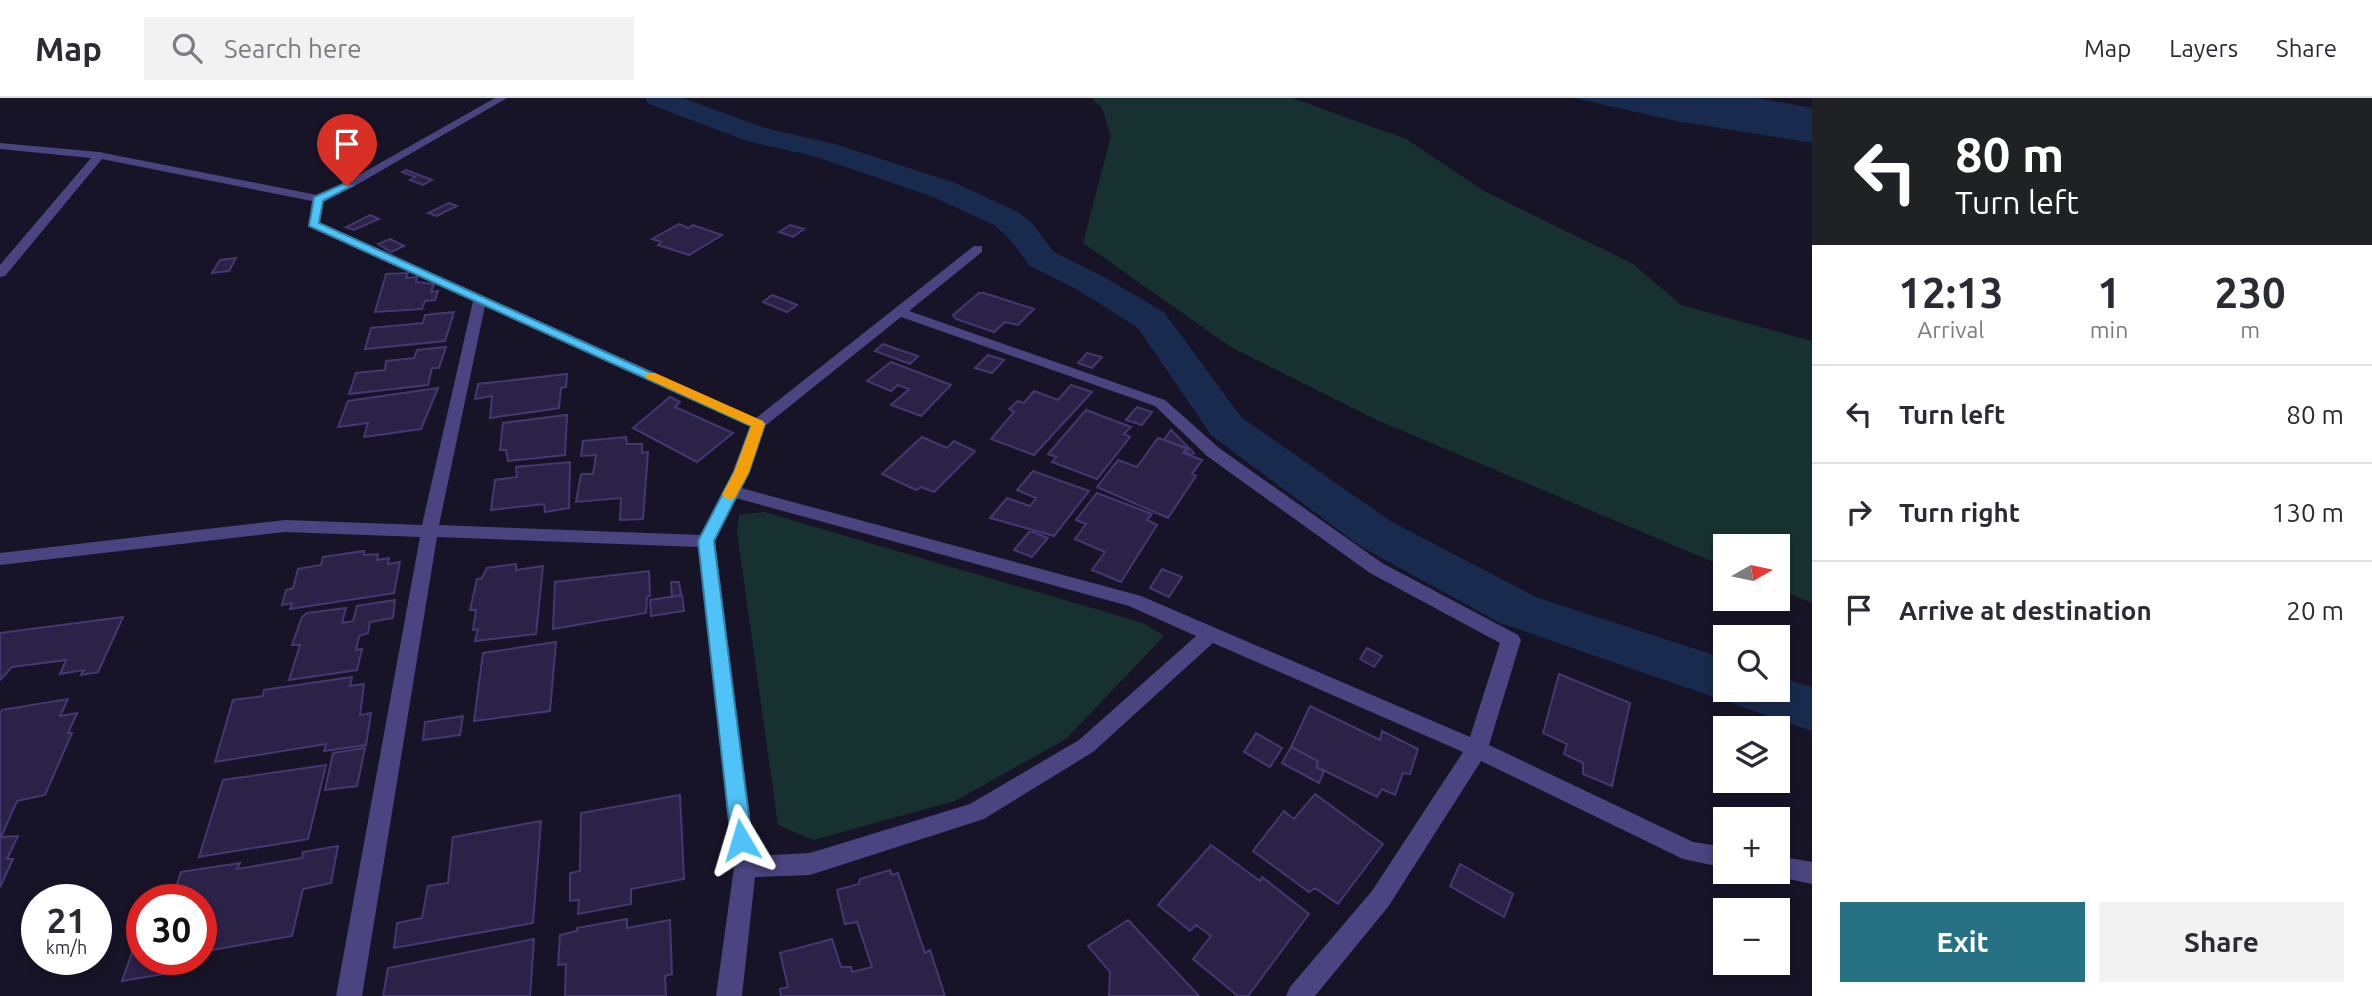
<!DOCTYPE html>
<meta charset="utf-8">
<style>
:root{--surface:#fff;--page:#f2f2f3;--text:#2b2b33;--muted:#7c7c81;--line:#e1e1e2;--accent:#267183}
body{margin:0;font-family:Ubuntu,sans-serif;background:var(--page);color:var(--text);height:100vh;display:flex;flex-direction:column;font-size:26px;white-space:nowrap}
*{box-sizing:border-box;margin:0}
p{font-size:23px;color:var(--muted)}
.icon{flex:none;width:38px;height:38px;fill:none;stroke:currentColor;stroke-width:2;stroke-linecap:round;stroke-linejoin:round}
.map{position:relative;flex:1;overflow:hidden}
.details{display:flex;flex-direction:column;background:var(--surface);width:560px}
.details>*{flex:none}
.hud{background:#202124;color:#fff;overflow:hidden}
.needle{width:46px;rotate:81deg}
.fabs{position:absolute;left:1713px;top:436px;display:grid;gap:14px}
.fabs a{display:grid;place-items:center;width:77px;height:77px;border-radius:0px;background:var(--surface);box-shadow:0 4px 10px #0003;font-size:35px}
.speed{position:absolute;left:21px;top:786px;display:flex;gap:14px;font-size:35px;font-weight:700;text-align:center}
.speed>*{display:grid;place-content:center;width:91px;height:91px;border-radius:50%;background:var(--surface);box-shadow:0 4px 10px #0003;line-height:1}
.speed small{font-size:18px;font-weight:400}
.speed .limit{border:10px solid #d22;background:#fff;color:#111}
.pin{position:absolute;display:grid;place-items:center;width:60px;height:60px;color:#fff;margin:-72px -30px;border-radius:50% 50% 50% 0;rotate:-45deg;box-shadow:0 0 7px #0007}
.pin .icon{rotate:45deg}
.me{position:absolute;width:77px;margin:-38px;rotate:353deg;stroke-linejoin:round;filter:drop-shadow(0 0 5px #0008)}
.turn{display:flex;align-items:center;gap:24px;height:147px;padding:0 28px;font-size:32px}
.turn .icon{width:91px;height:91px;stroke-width:2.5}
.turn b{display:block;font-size:49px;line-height:60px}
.eta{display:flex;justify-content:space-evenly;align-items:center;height:119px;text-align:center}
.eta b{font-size:42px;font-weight:700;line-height:49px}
.button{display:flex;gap:14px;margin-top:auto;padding:14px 28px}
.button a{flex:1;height:80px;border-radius:0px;background:var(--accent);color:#fff;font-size:28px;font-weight:700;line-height:80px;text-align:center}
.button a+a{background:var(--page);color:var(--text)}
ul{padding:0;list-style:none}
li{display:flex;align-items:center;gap:21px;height:98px;padding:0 28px;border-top:2px solid var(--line)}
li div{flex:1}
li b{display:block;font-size:26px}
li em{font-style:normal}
header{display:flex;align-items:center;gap:42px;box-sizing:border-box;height:98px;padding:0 35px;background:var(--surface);border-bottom:2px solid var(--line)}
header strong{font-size:33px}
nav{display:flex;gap:38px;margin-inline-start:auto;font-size:24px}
.search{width:490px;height:63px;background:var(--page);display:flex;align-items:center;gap:18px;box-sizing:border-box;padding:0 24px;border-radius:0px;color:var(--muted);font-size:26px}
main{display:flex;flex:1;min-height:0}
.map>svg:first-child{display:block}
.green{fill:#173131}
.water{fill:#182a4d}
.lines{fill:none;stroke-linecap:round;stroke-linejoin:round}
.canal{fill:#182a4d;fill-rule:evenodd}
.building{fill:#2b2247;stroke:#453770;stroke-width:2}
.minor{fill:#4a4481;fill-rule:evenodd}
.route{fill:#4fc3f7;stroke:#337fa1;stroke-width:2}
.slow{fill:#f59e0b}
</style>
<header>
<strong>Map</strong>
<div class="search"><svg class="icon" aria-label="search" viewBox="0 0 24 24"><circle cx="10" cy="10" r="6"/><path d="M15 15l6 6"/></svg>Search here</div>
<nav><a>Map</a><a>Layers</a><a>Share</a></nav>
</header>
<main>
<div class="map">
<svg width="1812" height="898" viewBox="0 0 1812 898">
<rect width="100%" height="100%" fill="#181428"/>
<path class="green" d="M1092,0H1292L1406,41L1484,93L1633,166L1681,207L1812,243V505L1778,491V448H1726L1725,469L1377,322L1231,249L1083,145L1111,38L1102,10Z
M764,414L1143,525L1164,538L1066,641L955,703L813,742L778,727L737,434L739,417Z"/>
<path class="water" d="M1574,0H1757L1812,10V45L1676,23Z"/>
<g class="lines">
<path class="canal" d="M645,0H683L765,30L835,46L955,85L1016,113L1031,124L1054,154L1102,178L1164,214L1241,319L1392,424L1536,499L1726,561V592H1778V579L1812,589V633L1500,525L1360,448L1211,337L1138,230L1078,192L1030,168L1007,138L994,127L933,99L817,59L747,43L649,6Z"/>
</g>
<path class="building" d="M406,72L432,82L423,87L410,82L415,79L402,74Z
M449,105L457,108L437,118L428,115Z
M370,117L379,121L354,132L346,129Z
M679,126L688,130L693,127L722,137L689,157L658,147L661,144L652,141Z
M790,127L804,131L793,139L779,134Z
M390,141L404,148L391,154L378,146Z
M236,160L229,173L212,175L220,162Z
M408,175L406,180L417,179L416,184L434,186L431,194L438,193L435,202L425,203L422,211L375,214L386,176Z
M979,195H984L1034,211L1018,227L1005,224L994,234L956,221L953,217Z
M772,197L785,202L797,207L787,214L763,204Z
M454,214L445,243L365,251L371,230L423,225L425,217Z
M883,246L894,250L918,258L910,266L875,253Z
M446,249L439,270H432L428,287L349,296L356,275L385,272L386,263L414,260L417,252Z
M1087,255L1102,259L1092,270L1078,265Z
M988,257L1004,262L992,275L975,270Z
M891,264L951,287L921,318L891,307L909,291L898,287L891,293L867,283Z
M567,276L566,289L561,290L559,310L490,320L492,298L475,301L478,286Z
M1071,287L1092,294L1034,357L991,341L1014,314L1009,311L1018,303L1024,305L1034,293L1058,302Z
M438,290L421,331L364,339L368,325L338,329L348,303Z
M670,299L680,304L675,309L733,335L697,364L633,330Z
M1137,309L1152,314L1142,327L1126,322Z
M1086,312L1131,329L1124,336L1130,339L1097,381L1052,364L1056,359L1048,356Z
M567,317L565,357L508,363L506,352H500L503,325Z
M1171,332L1194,355L1192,357L1185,354L1188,351L1164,342Z
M626,339L627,346H642V355L648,354L643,421L620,422L621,400L576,404L581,376H593L596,357L581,358L583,343Z
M922,339L947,350L954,343L975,353L934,394L921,389L916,392L882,376Z
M1158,340L1187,350L1183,355L1202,362L1192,376L1196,378L1168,420L1097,389L1118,362L1137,369Z
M570,364L569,410L545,414L544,406L491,412L495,382L517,379L516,369Z
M1033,373L1089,393L1054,438L990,420L1007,400L1030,408L1036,400L1017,392Z
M1097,395L1152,416L1147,422L1157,427L1121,484L1092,472L1105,454L1075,441L1086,426L1076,422Z
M1030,433L1048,440L1032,459L1014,452Z
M364,453V457L378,456L377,462L389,460L388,466L400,464L394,495L290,511L292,505L282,507L286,492L293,490L298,471L321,467L323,459Z
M516,466V472L543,468L536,536L475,543L478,531L473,532L476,512H470L477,481L482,480L487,470Z
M1162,471L1182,479L1169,499L1150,490Z
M649,473L650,498L647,499L646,515L553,531L555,484Z
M671,484H679L681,497L672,499Z
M682,497L684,513L651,518L650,502Z
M395,502L393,520L370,524L368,535L359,538L356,552L362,551L357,572L289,582L300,547H292L302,519L307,515L346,510L342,525L353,523L357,508Z
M123,519L98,574L81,577L84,572L60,576L66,562L12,569L0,582V535Z
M556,544L550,613L474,623L483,555Z
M1367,550L1382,558L1374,569L1360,561Z
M1559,576L1630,605L1612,688L1583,676V665L1564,656L1567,646L1543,635Z
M352,579L350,588L364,586L360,617L371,615L366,647L324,653L326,646L215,664L233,602L263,598L264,592Z
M68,601L60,618L77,615L68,635H72L45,697L17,703L1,739L18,738L7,761H13L0,789V615L2,612Z
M1310,608L1380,642L1382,633L1418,651L1410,676L1403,675L1395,697L1382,691L1377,699L1317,669L1318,663L1291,649Z
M463,618L460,637L423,642L425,624Z
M1256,635L1282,650L1270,669L1244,654Z
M1291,649L1318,663L1316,669L1324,673L1319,685L1282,665Z
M365,650L357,688L325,692L333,655Z
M326,667L308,741L199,759L223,682Z
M1315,696L1383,746L1338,806L1315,790L1309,794L1253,753L1284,713L1294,721Z
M680,697L684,781L631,791V806L578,816L579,802L570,803V775L580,773L581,715Z
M541,723L533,825L394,850L397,825L422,820L428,788L448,785L453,739Z
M1211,747L1260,783L1262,779L1309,816L1248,898H1238L1193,861L1211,838L1196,827L1190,833L1158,807Z
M338,748L331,785L303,791L292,838L212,852V846L201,848V802H172L181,774L240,765L237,771L302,760L303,754Z
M1460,766L1513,796L1504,819L1450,788Z
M890,772L892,777L898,775L925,855L930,852L945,898H781L780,891L788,889L780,855L832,841L841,869H851L852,874L872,869L857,824L845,826L837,792L859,786L860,781Z
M627,821V830L670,822L672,876L665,878L666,898H565L566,866L558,867L560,837L577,833V830Z
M1128,822L1199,898H1109L1110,874L1088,848Z
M534,841L530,898H383L388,870Z
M142,845V861H185L181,873L122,883L135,846Z"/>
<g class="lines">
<path class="minor" d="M495,0H507L351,90L323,103L319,124L756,320L974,148H982V154L909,213L1165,302L1219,350L1382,465L1518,537L1521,542L1489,647L1693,744L1726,749V770L1683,761L1481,663L1388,809L1315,898H1286L1290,889L1372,793L1463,654L1213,545L1093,654L984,721L810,777L755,779L742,898H716L734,769L698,449L437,439L362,898H336L420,439L285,434L0,467V455L285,422L422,427L473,203L309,129L312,103L102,61L5,178L0,179V167L91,60L0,51V45L99,54L317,97L343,86ZM485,208L750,328L733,374L701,437L439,427ZM901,219L1155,308L1207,358L1370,475L1500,545L1470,639L1141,498L741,390L765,328ZM736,400L1129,508L1196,538L1079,642L970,706L810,755L755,758L715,443Z
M1778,758L1812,764V786L1770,777L1769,774H1778Z"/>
</g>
<path class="route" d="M343,86L352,88L323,103L319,125L765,326L749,374L714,443L752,742L749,749L741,751L734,749L731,742L698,443L734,374L751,328L309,128L314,99Z"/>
<path class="slow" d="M646,275H655L763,323L765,326L749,374L735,400L729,402L722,397L734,374L751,328L646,280Z"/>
</svg>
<div class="fabs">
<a><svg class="needle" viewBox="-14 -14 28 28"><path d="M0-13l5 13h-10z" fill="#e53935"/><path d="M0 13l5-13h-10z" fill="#7c7c81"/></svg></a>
<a><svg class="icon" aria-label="search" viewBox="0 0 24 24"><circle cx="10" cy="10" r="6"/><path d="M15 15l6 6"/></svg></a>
<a><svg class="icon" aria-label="layers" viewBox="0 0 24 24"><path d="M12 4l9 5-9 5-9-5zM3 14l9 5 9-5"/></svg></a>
<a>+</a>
<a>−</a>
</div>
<div class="speed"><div>21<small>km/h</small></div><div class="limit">30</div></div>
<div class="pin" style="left:347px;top:88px;background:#d93025"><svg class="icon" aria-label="arrive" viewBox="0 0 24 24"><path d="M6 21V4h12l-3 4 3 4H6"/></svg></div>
<svg class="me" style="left:741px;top:742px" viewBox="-20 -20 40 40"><path d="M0-17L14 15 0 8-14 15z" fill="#4fc3f7" stroke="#fff" stroke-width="4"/></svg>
</div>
<section class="details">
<div class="hud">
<div class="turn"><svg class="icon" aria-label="left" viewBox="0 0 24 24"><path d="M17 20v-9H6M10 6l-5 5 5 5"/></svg><div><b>80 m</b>Turn left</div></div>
</div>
<div class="eta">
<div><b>12:13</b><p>Arrival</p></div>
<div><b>1</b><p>min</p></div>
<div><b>230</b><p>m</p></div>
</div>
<ul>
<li><svg class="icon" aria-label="left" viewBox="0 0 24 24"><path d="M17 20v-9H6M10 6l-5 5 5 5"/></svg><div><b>Turn left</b></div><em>80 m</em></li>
<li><svg class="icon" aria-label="right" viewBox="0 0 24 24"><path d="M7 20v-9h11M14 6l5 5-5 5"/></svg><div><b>Turn right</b></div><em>130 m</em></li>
<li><svg class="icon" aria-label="arrive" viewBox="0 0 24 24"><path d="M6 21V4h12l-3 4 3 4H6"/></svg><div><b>Arrive at destination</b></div><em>20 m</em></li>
</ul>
<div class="button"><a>Exit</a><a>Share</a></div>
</section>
</main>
